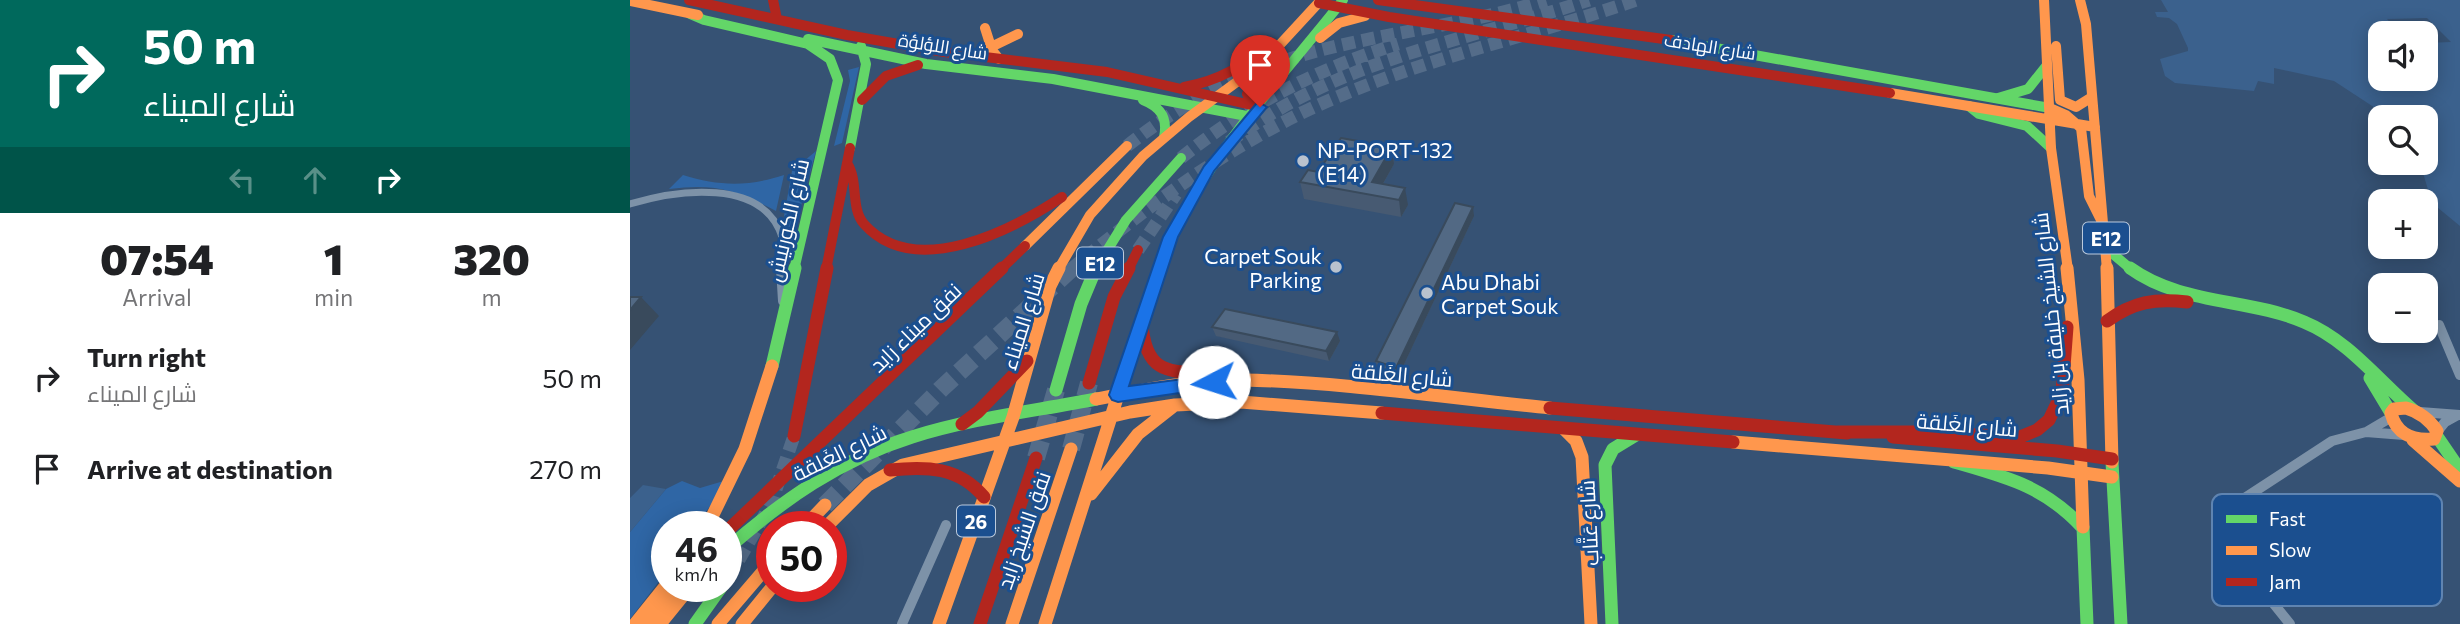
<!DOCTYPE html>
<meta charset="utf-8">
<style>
:root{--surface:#fff;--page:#f2f2f2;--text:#202124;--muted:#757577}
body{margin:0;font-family:Commissioner,Cairo,sans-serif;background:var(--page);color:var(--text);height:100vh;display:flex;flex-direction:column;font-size:26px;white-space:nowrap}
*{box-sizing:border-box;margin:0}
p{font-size:23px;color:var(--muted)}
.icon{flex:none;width:38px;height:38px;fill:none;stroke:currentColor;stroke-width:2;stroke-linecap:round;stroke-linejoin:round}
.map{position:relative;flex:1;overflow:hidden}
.details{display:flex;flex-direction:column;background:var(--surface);width:630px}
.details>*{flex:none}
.guide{background:#00695c;color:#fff;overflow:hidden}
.fabs{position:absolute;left:1738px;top:21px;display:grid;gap:14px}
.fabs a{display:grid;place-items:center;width:70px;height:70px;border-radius:14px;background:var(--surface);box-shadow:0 4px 18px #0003;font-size:35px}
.speed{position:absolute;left:21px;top:511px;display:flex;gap:14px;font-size:35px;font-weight:700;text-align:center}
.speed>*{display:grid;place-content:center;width:91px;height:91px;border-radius:50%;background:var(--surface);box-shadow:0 4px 18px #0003;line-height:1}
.speed small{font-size:18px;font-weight:400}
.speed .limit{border:10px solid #d22;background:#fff;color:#111}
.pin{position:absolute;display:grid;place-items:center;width:60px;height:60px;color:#fff;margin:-72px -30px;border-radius:50% 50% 50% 0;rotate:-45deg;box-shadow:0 0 7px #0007}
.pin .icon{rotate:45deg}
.me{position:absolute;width:77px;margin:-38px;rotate:265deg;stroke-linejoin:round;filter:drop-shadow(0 0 5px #0008)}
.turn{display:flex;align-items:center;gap:24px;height:147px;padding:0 28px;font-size:32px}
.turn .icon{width:91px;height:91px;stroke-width:2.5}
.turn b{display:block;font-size:49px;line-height:60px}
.lanes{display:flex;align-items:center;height:66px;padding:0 28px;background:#0003;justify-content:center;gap:35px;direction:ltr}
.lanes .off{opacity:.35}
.eta{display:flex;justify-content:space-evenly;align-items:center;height:119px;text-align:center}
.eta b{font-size:42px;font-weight:800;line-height:49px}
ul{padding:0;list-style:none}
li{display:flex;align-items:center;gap:21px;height:91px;padding:0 28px}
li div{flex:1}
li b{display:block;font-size:26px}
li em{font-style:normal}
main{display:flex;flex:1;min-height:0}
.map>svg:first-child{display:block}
.green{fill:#2f66a5}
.water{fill:#3b618d;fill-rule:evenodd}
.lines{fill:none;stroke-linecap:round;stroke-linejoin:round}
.secondary-tunnel{stroke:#546c89;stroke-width:13;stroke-dasharray:13 7;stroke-linecap:butt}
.highway-tunnel-far1{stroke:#546c89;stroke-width:13;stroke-dasharray:13 7;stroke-linecap:butt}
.highway-tunnel{stroke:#546c89;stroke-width:18;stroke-dasharray:18 9;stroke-linecap:butt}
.street-far1{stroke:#7d92a8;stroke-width:7}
.street{stroke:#7d92a8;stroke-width:10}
.fast-far1{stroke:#63d668;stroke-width:10}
.fast{stroke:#63d668;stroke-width:13}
.slow-far1{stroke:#ff974d;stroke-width:10}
.slow{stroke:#ff974d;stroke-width:13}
.jam-far1{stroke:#b3261e;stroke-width:10}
.jam{stroke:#b3261e;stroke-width:13}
.wall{fill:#475a72}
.shaded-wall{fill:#394a5c}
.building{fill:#526984;stroke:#394a5c;stroke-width:2}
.route{fill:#1a73e8;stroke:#114b97;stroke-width:2}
.poi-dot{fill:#b9c2ce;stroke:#1b4f8f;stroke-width:2.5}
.labels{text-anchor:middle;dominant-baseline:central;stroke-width:6;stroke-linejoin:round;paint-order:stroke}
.far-street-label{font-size:18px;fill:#fff;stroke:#1b4f8f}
.shield{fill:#1b4f8f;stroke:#bbcadd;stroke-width:2}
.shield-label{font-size:19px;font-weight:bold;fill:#fff}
.poi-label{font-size:21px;fill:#fff;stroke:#1b4f8f;text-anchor:start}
.street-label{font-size:21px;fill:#fff;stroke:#1b4f8f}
.key{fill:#1b4f8f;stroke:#5f84b1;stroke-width:2}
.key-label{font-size:19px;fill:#fff}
</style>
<main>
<section class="details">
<div class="guide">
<div class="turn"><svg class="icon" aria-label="right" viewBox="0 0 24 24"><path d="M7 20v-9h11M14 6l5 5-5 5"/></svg><div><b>50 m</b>شارع الميناء</div></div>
<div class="lanes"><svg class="icon off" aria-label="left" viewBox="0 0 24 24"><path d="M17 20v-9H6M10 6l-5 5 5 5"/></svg><svg class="icon off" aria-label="ahead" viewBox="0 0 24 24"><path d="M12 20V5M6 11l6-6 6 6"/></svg><svg class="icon" aria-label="right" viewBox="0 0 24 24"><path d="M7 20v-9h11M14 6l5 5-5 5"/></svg></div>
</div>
<div class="eta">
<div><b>07:54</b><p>Arrival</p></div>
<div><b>1</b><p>min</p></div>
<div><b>320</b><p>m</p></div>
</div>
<ul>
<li><svg class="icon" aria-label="right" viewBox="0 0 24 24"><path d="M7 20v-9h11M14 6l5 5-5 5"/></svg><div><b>Turn right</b><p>شارع الميناء</p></div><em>50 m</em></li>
<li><svg class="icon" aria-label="arrive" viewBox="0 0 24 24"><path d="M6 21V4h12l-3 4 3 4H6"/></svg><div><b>Arrive at destination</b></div><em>270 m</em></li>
</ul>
</section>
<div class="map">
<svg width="1830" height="624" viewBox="0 0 1830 624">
<rect width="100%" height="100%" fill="#365274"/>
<path class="green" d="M229,67L212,143L204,146L220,81L218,70Z
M186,151L161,242L154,216L162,171Z
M53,175C88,186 118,187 154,175L146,211C105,190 86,183 39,189Z
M97,480L66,527H37V571L0,619V532L36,489L52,481L70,488Z"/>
<path class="water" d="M1531,0H1830V226L1802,203L1790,163H1796V117H1759L1704,81L1644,68V84L1628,81L1624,91L1545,83L1535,76L1530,59L1558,51V48L1547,24L1539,18L1527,17L1525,12H1538ZM1797,18L1821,42L1796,43V79H1750V33H1770L1757,19Z
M13,485L36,489L0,532V498Z"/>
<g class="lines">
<path class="secondary-tunnel" d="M99,577L141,504L164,436"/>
<path class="highway-tunnel-far1" d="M599,142C625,123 652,106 681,92C768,49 867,31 959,0
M497,146C554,101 617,69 687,51C763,31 841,24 916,0
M551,158C617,105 687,69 768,44
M508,250L546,194
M440,270C523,202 611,136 712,95C807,55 909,34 1006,0"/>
<path class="highway-tunnel" d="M441,449L459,383
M406,458L426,390
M195,505L312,388L442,268"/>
<path class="street-far1" d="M0,204C46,190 133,177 152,237C155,247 152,259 151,270"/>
<path class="street" d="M151,268L153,301
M1809,325L1830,375
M1790,412L1830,415
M1738,431L1760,418
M1806,433L1815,422L1828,415
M272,624L316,525
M1660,624L1603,553L1598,537V521L1607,503L1702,441L1736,432L1774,435"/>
<path class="fast-far1" d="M60,14L74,20L178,44L200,59L208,80L164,270
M178,39L296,64L423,79L622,117
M1041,40L1420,108
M1368,98L1398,89L1417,65
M513,100C531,107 538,118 534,137
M1339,106L1349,114L1397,126L1421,148
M220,148L236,64L231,46
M1477,249L1502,270
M465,270L496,220L551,158
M530,270C564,168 647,84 713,0"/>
<path class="fast" d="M1500,268C1551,305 1618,298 1674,322C1718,340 1748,380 1783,410
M142,366L165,268
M1740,378L1761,413
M426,390L451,304L466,268
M488,395L531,268
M1806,435L1830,470
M1324,462C1376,477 1414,486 1452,527
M1482,462L1491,624
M1453,527L1457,624
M96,550C151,501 211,459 282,437C342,418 405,411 466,399
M65,624L92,586
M982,624L975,465L983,449L1006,435"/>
<path class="slow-far1" d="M1414,0L1421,148L1438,270
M1450,0L1456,24L1477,270
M0,1L68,15
M355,28L362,50L369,59
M690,38L709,23L735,16
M1426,46L1430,100L1446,107L1462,97
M361,47L388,34
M1260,93L1465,127
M1420,108L1436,115L1451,128L1459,196L1472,222
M395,246L497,146
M428,270L460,215L513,156L559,117L634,62L691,0"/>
<path class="slow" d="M1437,268L1448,380L1453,527
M1477,268L1482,462
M466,399C515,390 563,379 613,380C715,382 818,398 920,408
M1776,408C1790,412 1799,419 1807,431L1804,439C1783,441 1766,434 1761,413L1764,409Z
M383,417L420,286L429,268
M934,429L946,441L952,457L961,624
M1783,440L1830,481
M1103,442L1418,468L1482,477
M461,494L508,434L545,405
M77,527L115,449L142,366
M174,527L195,505
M196,527L238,485L273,465L500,412L545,405L611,402L752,413
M5,624L37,584
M18,624L49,586
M30,624L61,586
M88,624L142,561
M112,624L143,586
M309,624L383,417
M382,624L441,449
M415,624L488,395"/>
<path class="jam-far1" d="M59,0L217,35L314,52L477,72L630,107
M143,0L147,19
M748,0L1041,40
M689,3L759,17L1260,93
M554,87C589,81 615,65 642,43
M232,100L256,76L288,65
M630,101L620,100L617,94L645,60
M217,163C229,181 220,208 234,224C285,281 382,230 432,197
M196,270L220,148
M370,270L395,246
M498,270L508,250"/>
<path class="jam" d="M1477,321C1503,302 1525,298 1557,302
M512,324C517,394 564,361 610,380
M459,383L484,297L499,268
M920,408L1217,433
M752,413L1103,442
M332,424L348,412L397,361
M1208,432H1288L1390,437L1407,430L1419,420L1432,393L1437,327
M164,436L197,268
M1263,437L1427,451L1482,459
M260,470C297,466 329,467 354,497
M96,532L372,268
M350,624L406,458"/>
</g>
<path class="wall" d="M762,147L764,164L753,184L778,205L771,217L674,199L670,182L688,172Z
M844,216L768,377L748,370L746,361Z
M582,327L710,341L699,361L586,336Z"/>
<path class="shaded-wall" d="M762,147L764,164L746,196L742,182Z
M775,188L778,205L771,217L769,200Z
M843,207L844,216L768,377L766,368Z
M11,297L29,316L0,350V310Z
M707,332L710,341L699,361L696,351Z"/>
<path class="building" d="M711,138L762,147L742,182L775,188L769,200L670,182L678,170L688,172Z
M825,203L843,207L766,368L746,361Z
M0,297H11L0,310Z
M595,309L707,332L696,351L582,327Z"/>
<path class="route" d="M630,103L637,107L584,171L548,237L499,386L584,375L590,377L592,382L590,386L584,388L488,402L482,400L479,395L533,237L574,166L626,104Z"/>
<g class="poi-dot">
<circle cx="673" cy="161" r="7"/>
<circle cx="706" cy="267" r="7"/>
<circle cx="797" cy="293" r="7"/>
</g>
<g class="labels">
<g class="far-street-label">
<text transform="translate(313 46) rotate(9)">شارع اللؤلؤة</text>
<text transform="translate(1080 46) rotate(9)">شارع الهادف</text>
</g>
<g class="shield">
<rect x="1453" y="222.5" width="46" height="31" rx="5"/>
<rect x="447" y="247.5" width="46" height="31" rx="5"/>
<rect x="327" y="505.5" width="38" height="31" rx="5"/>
</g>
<g class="shield-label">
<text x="1476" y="238">E12</text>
<text x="470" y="263">E12</text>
<text x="346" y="521">26</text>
</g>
<g class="poi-label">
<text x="687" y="149">NP-PORT-132<tspan x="687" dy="24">(E14)</tspan></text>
<text x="692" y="255" text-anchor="end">Carpet Souk<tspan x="692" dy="24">Parking</tspan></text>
<text x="811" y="281">Abu Dhabi<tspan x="811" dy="24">Carpet Souk</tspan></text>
</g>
<g class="street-label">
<text transform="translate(157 220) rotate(-77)">شارع الكورنيش</text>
<text transform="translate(1420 314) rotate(-96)">شارع الشيخ خليفة بن زايد</text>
<text transform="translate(392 321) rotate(-73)">شارع الميناء</text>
<text transform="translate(285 327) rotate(-44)">نفق ميناء زايد</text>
<text transform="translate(772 374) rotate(5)">شارع الغَلقة</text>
<text transform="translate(1337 424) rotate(5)">شارع الغَلقة</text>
<text transform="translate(209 452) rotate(-26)">شارع الغَلقة</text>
<text transform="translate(958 523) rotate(-93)">شارع عَتَّاب</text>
<text transform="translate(393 530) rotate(-71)">نفق الشيخ زايد</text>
</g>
</g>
<rect x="1582" y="494" width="230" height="112" rx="10" class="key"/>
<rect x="1596" y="515" width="31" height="8" fill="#63d668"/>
<rect x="1596" y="546" width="31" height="9" fill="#ff974d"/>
<rect x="1596" y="578" width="31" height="8" fill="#b3261e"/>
<g class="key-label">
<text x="1639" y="526">Fast</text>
<text x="1639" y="557">Slow</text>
<text x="1639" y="589">Jam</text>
</g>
</svg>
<div class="fabs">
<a><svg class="icon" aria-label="sound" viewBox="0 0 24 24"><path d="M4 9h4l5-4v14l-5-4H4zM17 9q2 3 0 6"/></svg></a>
<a><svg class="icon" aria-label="search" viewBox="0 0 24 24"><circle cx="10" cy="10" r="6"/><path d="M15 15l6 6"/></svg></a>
<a>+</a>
<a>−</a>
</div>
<div class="speed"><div>46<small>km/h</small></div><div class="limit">50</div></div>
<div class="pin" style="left:630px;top:107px;background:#d93025"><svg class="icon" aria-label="arrive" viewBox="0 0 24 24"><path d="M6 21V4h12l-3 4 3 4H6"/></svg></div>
<svg class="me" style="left:584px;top:382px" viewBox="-20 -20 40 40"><circle r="19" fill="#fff"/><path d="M0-13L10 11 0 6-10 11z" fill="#1a73e8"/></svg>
</div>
</main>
